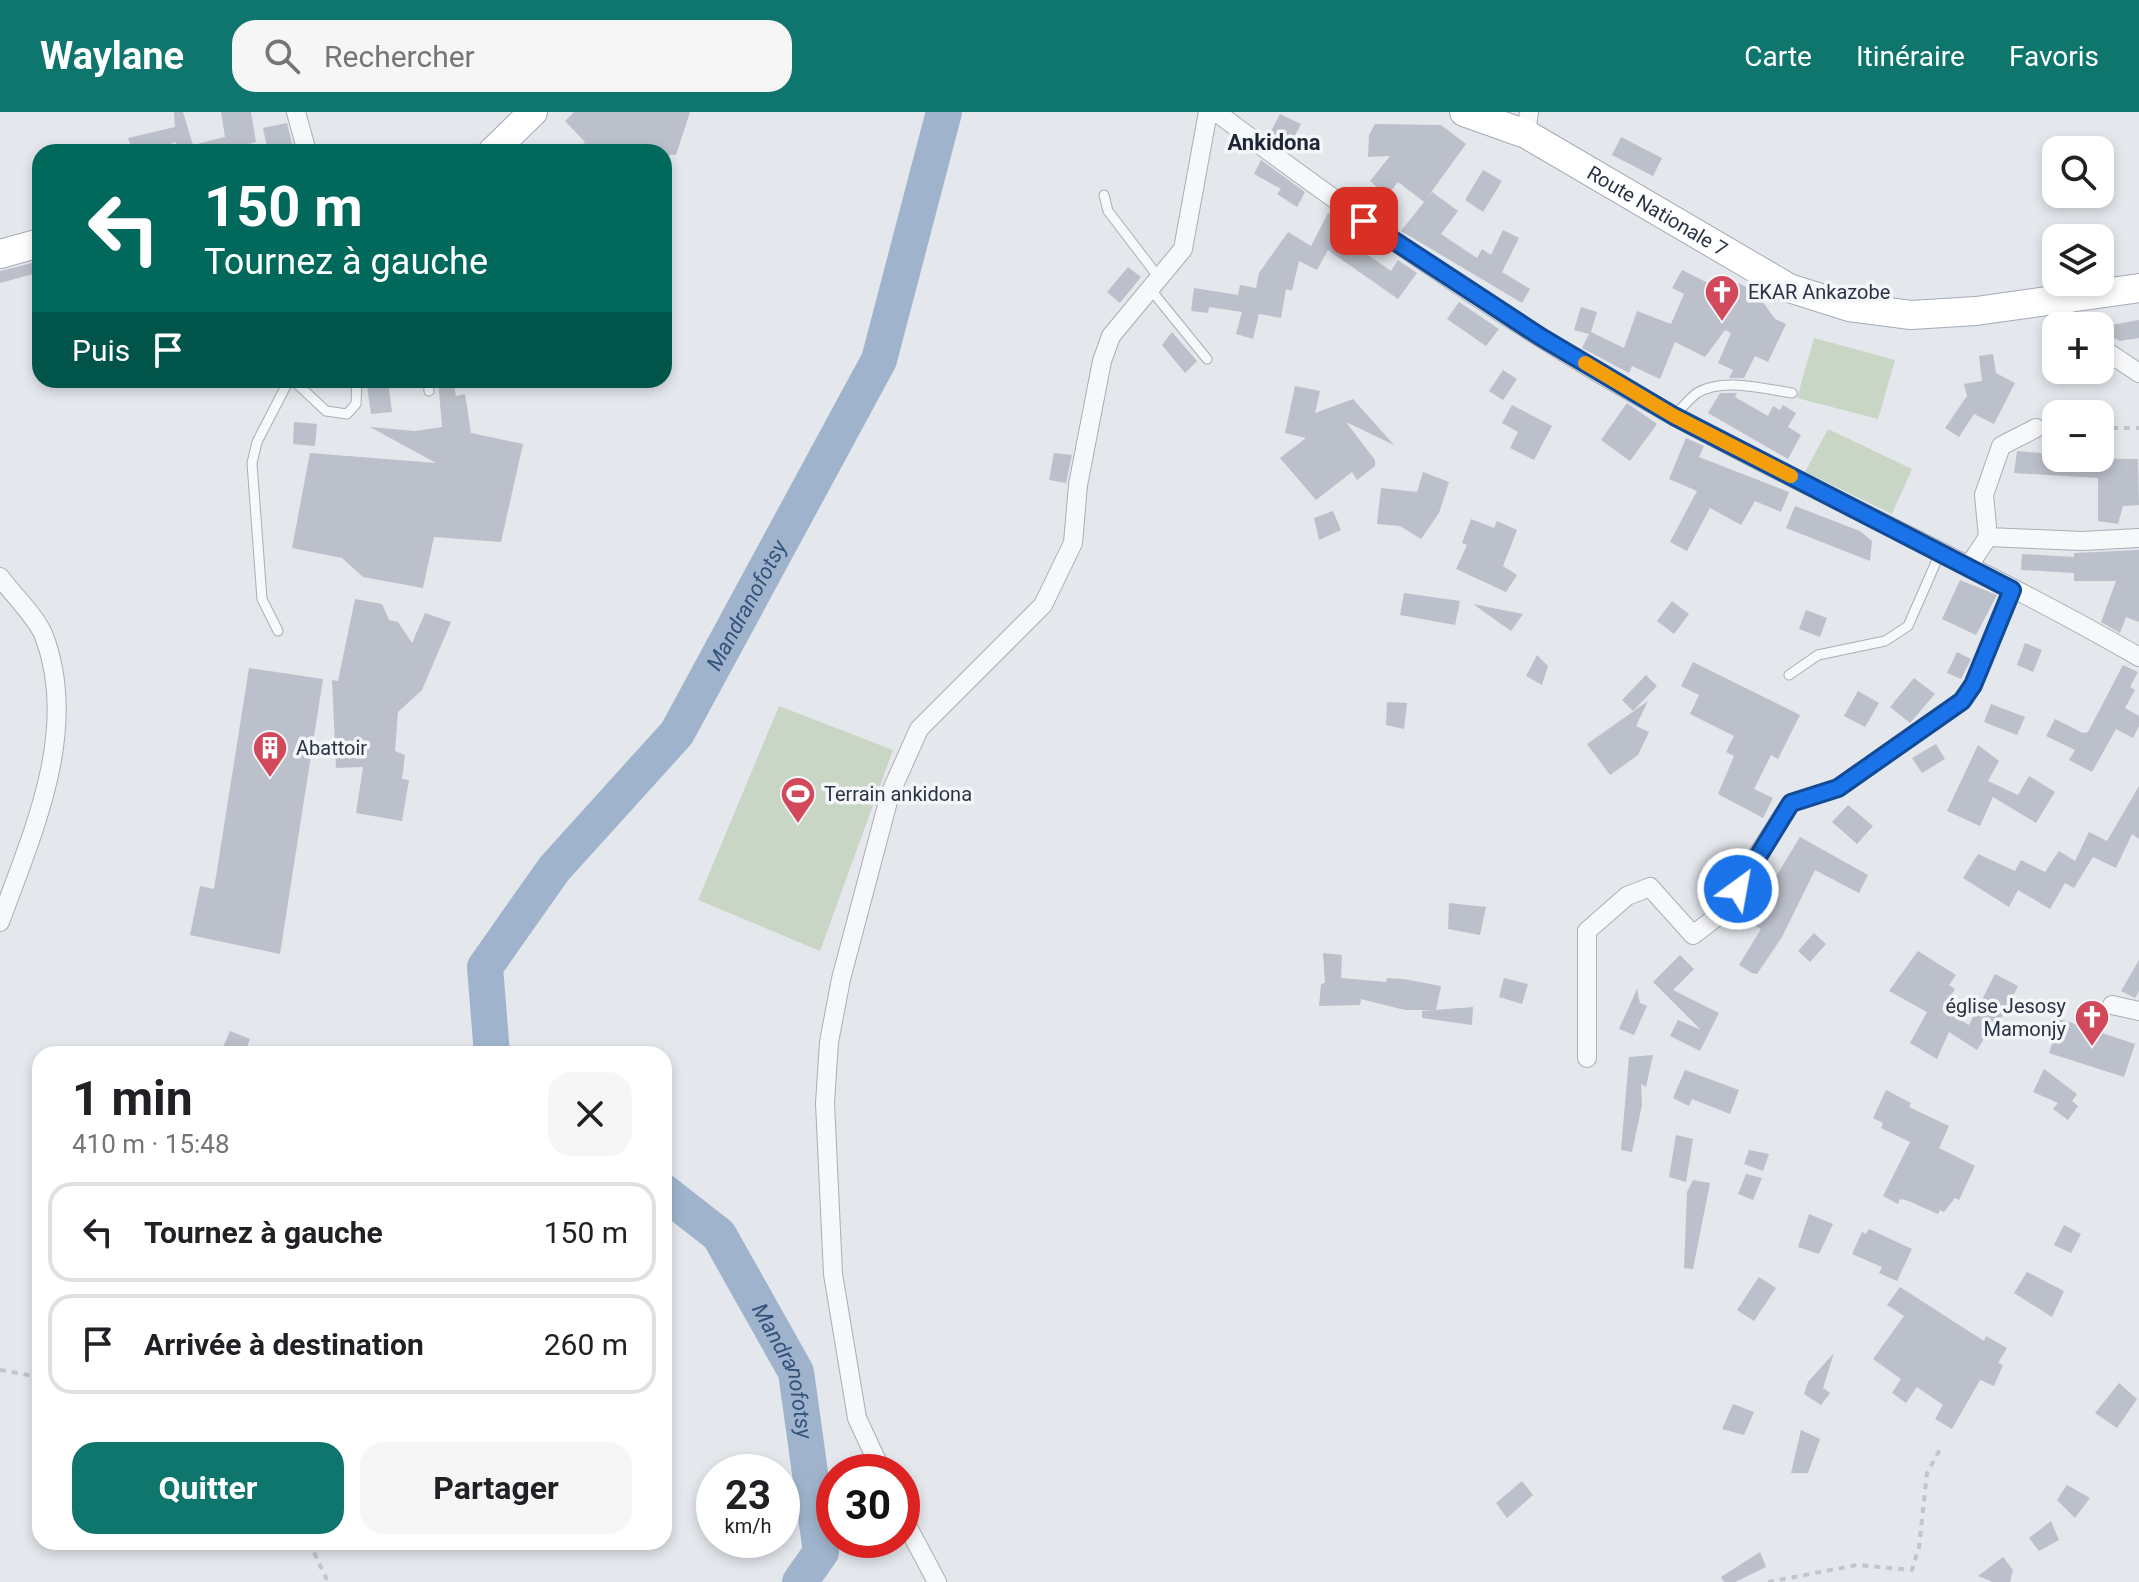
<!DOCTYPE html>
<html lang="fr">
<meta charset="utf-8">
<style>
:root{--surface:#fff;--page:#f6f6f6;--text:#202124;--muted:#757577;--line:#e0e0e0;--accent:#0f766e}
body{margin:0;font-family:Roboto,sans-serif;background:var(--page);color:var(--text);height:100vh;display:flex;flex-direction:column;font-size:30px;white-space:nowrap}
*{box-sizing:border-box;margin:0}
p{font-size:26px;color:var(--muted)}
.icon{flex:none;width:44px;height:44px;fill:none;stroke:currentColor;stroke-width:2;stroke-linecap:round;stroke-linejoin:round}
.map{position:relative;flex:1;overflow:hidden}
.sheet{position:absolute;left:32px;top:934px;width:640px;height:504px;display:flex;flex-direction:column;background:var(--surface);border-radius:24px;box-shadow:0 4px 12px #0003}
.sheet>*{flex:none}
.banner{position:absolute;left:32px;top:32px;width:640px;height:244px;border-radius:24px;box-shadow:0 4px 12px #0003;background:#00695c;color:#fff;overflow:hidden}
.tools{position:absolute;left:2042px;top:24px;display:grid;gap:16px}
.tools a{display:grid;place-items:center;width:72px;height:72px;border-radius:16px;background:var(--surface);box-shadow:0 4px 12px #0003;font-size:40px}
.speed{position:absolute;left:696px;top:1342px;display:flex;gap:16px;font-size:40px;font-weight:700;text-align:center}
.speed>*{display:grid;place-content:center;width:104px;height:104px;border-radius:50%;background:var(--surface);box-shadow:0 4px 12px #0003;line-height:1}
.speed small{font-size:20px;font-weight:400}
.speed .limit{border:12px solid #d22;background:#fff;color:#111}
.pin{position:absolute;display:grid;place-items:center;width:68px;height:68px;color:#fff;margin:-34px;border-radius:16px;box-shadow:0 4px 12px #0006}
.me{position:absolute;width:88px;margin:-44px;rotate:32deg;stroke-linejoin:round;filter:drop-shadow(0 0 6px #0008)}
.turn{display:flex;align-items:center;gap:28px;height:168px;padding:0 40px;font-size:36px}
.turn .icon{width:104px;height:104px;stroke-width:2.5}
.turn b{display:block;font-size:56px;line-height:68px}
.then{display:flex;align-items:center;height:76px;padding:0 40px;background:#0003;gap:16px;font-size:30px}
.round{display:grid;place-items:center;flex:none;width:84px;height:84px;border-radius:24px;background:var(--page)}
.headline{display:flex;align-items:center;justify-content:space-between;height:136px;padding:0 40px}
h1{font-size:48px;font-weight:700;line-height:60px}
.primary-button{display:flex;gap:16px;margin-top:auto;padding:16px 40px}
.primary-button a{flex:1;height:92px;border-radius:24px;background:var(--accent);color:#fff;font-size:32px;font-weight:700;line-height:92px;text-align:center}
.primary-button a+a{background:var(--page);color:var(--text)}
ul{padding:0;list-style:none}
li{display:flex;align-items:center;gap:24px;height:100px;margin:0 16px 12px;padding:0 24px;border:4px solid var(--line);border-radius:24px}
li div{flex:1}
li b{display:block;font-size:30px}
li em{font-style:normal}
header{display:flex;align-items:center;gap:48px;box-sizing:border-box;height:112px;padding:0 40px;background:var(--accent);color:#fff}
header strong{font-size:38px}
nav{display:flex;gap:44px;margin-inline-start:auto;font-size:28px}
.search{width:560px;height:72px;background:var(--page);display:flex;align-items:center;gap:20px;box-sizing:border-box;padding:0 28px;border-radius:24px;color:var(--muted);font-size:30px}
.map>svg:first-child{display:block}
.green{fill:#c9d6c5}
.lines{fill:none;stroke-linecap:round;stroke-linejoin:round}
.river{stroke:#9fb4cc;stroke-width:36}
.building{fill:#bbc0ca}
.lane-casing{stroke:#a9aeb7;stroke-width:11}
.street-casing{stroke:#a9aeb7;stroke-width:20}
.primary-casing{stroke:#a3abb8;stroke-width:30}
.path{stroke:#c2c5cb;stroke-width:4;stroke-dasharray:6 6;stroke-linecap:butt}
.lane{stroke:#f7f8fa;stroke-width:9}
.street{stroke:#f7f8fa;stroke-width:18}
.primary{stroke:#fff;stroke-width:28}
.route-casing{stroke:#114b97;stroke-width:20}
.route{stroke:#1a73e8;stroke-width:14}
.slow{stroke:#f59e0b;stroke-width:14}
.labels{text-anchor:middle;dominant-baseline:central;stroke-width:7;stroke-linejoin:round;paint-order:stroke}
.street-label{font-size:20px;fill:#2b3445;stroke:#f4f6f9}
.poi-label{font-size:20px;fill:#2b3445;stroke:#f4f6f9;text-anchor:start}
.neighbourhood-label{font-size:22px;font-weight:bold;fill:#1d2536;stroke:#f4f6f9}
.water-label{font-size:22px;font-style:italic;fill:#34527a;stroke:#f4f6f9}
</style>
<header>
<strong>Waylane</strong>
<div class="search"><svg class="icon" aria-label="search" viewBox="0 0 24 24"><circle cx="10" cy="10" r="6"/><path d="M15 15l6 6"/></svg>Rechercher</div>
<nav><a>Carte</a><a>Itinéraire</a><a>Favoris</a></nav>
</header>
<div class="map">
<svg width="2139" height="1470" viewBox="0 0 2139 1470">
<rect width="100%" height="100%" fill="#e4e7ec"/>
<path class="green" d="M1814,226L1895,248L1878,307L1797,286Z
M1828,317L1912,357L1892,402L1805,360Z
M779,594L893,638L820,839L698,788Z"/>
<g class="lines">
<g class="river">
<path id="s1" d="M492,942L485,855L554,757L677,621L879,248L944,0"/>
<path id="s2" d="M664,1080L719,1123L796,1260L821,1440L800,1470"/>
</g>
</g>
<path class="building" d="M174,0H183L193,33L225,25L221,0H251L256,30L237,35V40H176V30L146,40H133L128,26L175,15Z
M574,0H690L676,43L575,40L585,30L565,9Z
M1280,2L1301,12L1290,33L1269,23Z
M287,11L293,35L268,40L263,16Z
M1375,12L1441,13L1466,32L1424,90L1398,70L1387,84L1370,69L1390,44L1368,45L1369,23Z
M1621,25L1662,46L1653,64L1612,43Z
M1261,48L1305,80L1297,95L1277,82L1281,77L1254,62Z
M1483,58L1502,69L1483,100L1465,88Z
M1432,80L1458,99L1441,122L1477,146L1482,137L1491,143L1503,118L1519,126L1502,160L1530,177L1522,191L1401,119Z
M1328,101L1343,109L1336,121L1391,159L1398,148L1417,161L1398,187L1328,138L1317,158L1299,149L1292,179L1286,177L1281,206L1259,202L1253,227L1236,222L1242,200L1209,195L1208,201L1191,199L1194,176L1238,183L1240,173L1256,176L1259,161L1288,120L1311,134Z
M40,149V160L0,171V159Z
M1128,155L1141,165L1120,191L1107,180Z
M1682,158L1710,172L1738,171L1755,179L1775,207L1786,212L1768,250L1755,244L1744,266H1729L1733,258L1718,251L1731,221L1725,218L1705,245L1675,230L1660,267L1632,254L1629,261L1582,236L1589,222L1574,218L1581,195L1597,200L1591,220L1624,236L1637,199L1671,212L1684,182L1672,176Z
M1459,190L1499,217L1486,234L1447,207Z
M2139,208V226L2120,229L2100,220V215Z
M1172,220L1197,249L1185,261L1162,233Z
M1993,242L1996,261L2015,271L1994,312L1974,302L1959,325L1945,316L1967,284L1964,272L1982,269L1979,244Z
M1503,258L1517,267L1503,288L1489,279Z
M438,268H453L456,284L465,282L471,321L523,332L501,430L434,425L423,476L363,465L342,446L292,436L310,341L436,351L370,315L415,319L442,315Z
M388,270L392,300L371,302L367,273Z
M1295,274L1320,279L1315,301L1353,287L1394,333L1346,310L1375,348V354L1357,368L1352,360L1316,388L1280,346L1306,326L1285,321Z
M1720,281H1737L1735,285L1768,304L1773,294L1780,298L1783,293L1796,301L1788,315L1801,323L1788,347L1708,301Z
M1627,291L1657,312L1630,349L1601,328Z
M1512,293L1552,314L1534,348L1510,336L1518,320L1502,311Z
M294,310L317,312L315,334L293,332Z
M1686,326L1704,334L1699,345L1789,380L1781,400L1755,389L1741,413L1710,396L1687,439L1670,430L1697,379L1669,367Z
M2017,339L2051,342L2050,346L2138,347L2139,393L2123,394L2118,412L2098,409V366L2014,361Z
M1054,341L1072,343L1066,371L1049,368Z
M1423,360L1449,370L1439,401L1421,427L1400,414L1377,412L1381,376L1417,380Z
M1795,394L1860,419L1872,429L1870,449L1786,416Z
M1333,399L1341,418L1319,428L1314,406Z
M1471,407L1494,416L1497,409L1517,418L1503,454L1517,463L1506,480L1456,457L1467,433L1462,431Z
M2139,438V510L2126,505L2120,521L2101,510L2116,469H2074V461L2021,458L2022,442L2074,445V441Z
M1960,468L1997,483L1976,523L1942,507Z
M1404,481L1460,489L1455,513L1400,503Z
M355,487L382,492L389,508L398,510L412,531L425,501L451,510L422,578L398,600L395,639L405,643L402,667L409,668L402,709L356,701L363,655L336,656L332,568L338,569Z
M1672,489L1689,502L1674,522L1657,509Z
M1473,492L1523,502L1511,519Z
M1806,498L1827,506L1820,525L1799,517Z
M2025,531L2042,538L2033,560L2017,553Z
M1957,540L1971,547L1961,567L1947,561Z
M1537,543L1548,554L1542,573L1526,564Z
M1693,550L1800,603L1778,647L1771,643L1754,677L1773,686L1763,706L1718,682L1734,644L1726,640L1734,624L1690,602L1699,583L1681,574Z
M2123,553L2138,560L2130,575L2135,578L2125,596L2139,604V614L2133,626L2116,617L2092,660L2069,648L2075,638L2046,624L2055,607L2083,621L2088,620Z
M249,556L323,567L280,842L190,823L200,774L214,777Z
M1646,563L1657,574L1633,599L1622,588Z
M1914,566L1935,582L1910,611L1890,595Z
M1858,579L1879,591L1865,615L1844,604Z
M1648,589L1636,614L1649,620L1638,643L1610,663L1587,632Z
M1387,590L1407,591L1404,617L1386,613Z
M1991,592L2025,605L2017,623L1984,610Z
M1936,632L1945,647L1922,661L1912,646Z
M1978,633L1999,649L1988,669L2018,683L2029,664L2055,680L2036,711L1993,685L1980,714L1947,699Z
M2139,674V727L2132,722L2116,756L2093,745L2074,776L2065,771L2050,797L2018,778L2009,795L1963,766L1978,742L2015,759L2021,748L2045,760L2059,739L2075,749L2089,720L2107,729Z
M1848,693L1873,714L1857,732L1832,710Z
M1800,725L1868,763L1859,781L1815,758L1782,825L1757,862L1752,861L1739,853L1761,817L1748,810Z
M1449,791L1486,795L1480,823L1448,817Z
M1814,821L1826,832L1810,850L1798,839Z
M1918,839L1956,863L1949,873L1955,877L1942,898L1969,913L1995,862L2018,874L1994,920L1990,917L1977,938L1949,920L1937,947L1910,931L1927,900L1889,879Z
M1323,841L1342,843L1341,866L1386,870L1387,866L1403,867L1441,874L1436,898H1405L1361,887L1360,893L1319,894L1321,872L1325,871Z
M1680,843L1694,857L1673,878L1719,901L1700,939L1670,924L1678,908L1701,918L1653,870Z
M2139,848V879L2135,886L2121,879Z
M1504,866L1528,872L1522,892L1499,885Z
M1637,877L1640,891L1647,894L1634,923L1619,917Z
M1473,895L1472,913L1422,906V899Z
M2060,907L2135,932L2124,965L2049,941Z
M230,919L250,927L244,942H220Z
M1653,943L1646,975L1641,972L1642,993L1632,1040L1621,1038L1629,945Z
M2044,957L2077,982L2072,989L2078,994L2068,1008L2053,997L2058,991L2033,980Z
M1685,958L1739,978L1730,1002L1692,987L1689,994L1673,986Z
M1886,978L1911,991L1909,995L1949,1014L1939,1036L1975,1054L1959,1088L1955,1086L1944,1100L1940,1098L1938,1102L1906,1088L1900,1087L1898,1092L1883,1084L1910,1030L1881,1016L1883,1011L1873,1006Z
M1676,1023L1693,1027L1686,1070L1669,1065Z
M1749,1038L1769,1042L1763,1059L1744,1052Z
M1746,1062L1762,1066L1753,1088L1738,1082Z
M1693,1068L1710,1071L1693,1157L1684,1156L1687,1080Z
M1809,1102L1833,1112L1819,1142L1798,1135Z
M2064,1113L2081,1122L2071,1141L2054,1133Z
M1869,1117L1912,1137L1897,1169L1879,1161L1882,1155L1852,1142L1862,1120L1866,1122Z
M2027,1160L2064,1179L2052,1205L2014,1181Z
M1759,1165L1776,1176L1754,1209L1737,1198Z
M1900,1175L1984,1229L1986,1224L2007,1236L1998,1251L2003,1253L1994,1274L1980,1268L1952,1317L1935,1307L1943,1293L1917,1275L1906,1291L1892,1281L1901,1267L1873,1247L1904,1204L1887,1193Z
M1834,1241L1823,1276L1830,1281L1821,1293L1804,1282L1808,1270Z
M2119,1271L2137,1287L2117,1316L2095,1301Z
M1733,1292L1754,1300L1744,1323L1722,1317Z
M1801,1318L1820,1327L1808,1361H1791Z
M1522,1369L1533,1383L1507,1406L1496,1391Z
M2067,1373L2090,1386L2075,1406L2057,1388Z
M2051,1409L2059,1428L2039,1439L2029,1426Z
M1760,1440L1766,1455L1735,1470H1724L1721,1465Z
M2003,1445L2013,1458L2010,1470H1993L1978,1464Z"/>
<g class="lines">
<defs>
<path id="lane" d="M1104,83L1108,99L1160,167
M1151,178L1207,247
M293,268L326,299L347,302L356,292L357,268
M428,268L429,279
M1674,304C1681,297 1689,287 1697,281C1723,265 1764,277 1792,281
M278,519L262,487L252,351L257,330L289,268
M1789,563L1818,543L1885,529L1908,514L1940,441"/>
<path id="street" d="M296,0L307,40
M1216,0C1363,110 1514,217 1676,305C1828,388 1989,458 2139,545
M1526,22L1529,0
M2052,189L2074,214
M2100,235L2139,261
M1988,425L2082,429L2139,426
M1968,455L1988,425L1984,383L2001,334L2036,316
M0,465C13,483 36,504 44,524C80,619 32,722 0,810
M2112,893L2139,899
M1587,946V819L1627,784L1650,775L1693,823L1719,803L1791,691L1838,676L1962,589L1973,573L2012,478
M882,1360L857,1306L833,1162L825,991L829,930L841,867L890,682L919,617L1043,493L1073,431L1078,373L1102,249L1111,224L1183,137L1208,0
M902,1404L937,1470"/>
<g id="primary">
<path id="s3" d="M1464,0L1526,22L1789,176L1849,195L1911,203L1976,199L2139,176"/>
<path d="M492,40L533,0"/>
<path d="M0,142L40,131"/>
</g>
</defs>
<use href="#lane" class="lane-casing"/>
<use href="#street" class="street-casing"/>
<use href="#primary" class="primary-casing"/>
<path class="path" d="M2100,316H2139
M0,1258L40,1265
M309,1430L328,1470
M1768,1470L1857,1453L1912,1458L1919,1435L1927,1361L1942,1334"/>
<use href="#lane" class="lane"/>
<use href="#street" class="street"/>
<use href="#primary" class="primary"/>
</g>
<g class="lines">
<defs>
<path id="route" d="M1364,109L1541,225L1674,304L2012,478L1973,573L1962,589L1838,676L1791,691L1738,777"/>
</defs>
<use href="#route" class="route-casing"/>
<use href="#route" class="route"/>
<path class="slow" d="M1585,251L1674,304L1791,364"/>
</g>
<defs>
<symbol id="church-pin" viewBox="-11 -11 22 30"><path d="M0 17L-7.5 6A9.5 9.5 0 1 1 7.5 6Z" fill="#d1495b" stroke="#f4f6f9"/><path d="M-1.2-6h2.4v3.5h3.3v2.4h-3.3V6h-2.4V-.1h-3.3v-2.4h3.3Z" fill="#fff"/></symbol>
<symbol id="building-pin" viewBox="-11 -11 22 30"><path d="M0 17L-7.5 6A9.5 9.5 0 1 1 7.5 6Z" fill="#d1495b" stroke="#f4f6f9"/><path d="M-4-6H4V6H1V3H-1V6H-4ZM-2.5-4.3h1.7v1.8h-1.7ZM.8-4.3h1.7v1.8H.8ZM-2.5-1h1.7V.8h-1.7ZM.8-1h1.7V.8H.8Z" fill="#fff"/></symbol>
<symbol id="stadium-pin" viewBox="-11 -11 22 30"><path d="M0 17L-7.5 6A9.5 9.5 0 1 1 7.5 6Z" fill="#d1495b" stroke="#f4f6f9"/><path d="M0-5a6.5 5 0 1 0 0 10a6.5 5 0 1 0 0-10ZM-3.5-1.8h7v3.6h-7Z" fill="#fff"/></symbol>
</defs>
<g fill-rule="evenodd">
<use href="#church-pin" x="1702" y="160" width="40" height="54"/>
<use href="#building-pin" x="250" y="616" width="40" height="54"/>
<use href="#stadium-pin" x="778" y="662" width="40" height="54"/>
<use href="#church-pin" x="2072" y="885" width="40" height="54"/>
</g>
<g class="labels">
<g class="street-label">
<text stroke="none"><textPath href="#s3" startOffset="218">Route Nationale 7</textPath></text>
</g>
<g class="poi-label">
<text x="1748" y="180">EKAR Ankazobe</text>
<text x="296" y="636">Abattoir</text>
<text x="824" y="682">Terrain ankidona</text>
<text x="2066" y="894" text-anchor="end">église Jesosy<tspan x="2066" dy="23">Mamonjy</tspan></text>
</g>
<g class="neighbourhood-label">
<text x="1274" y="30">Ankidona</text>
</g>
<g class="water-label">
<text stroke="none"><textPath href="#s1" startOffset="536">Mandranofotsy</textPath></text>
<text stroke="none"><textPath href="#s2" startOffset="222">Mandranofotsy</textPath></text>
</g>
</g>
</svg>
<div class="tools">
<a><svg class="icon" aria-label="search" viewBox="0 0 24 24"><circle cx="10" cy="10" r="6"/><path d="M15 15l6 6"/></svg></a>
<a><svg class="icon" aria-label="layers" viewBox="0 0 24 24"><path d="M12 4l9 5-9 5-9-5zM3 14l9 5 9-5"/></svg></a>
<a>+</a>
<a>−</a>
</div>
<div class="speed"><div>23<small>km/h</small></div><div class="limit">30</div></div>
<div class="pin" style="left:1364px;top:109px;background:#d93025"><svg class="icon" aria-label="arrive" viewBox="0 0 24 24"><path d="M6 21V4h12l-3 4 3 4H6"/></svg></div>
<svg class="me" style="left:1738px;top:777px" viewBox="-20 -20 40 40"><circle r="17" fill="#1a73e8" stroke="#fff" stroke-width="3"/><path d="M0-11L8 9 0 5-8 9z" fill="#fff"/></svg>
<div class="banner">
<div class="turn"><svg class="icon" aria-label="left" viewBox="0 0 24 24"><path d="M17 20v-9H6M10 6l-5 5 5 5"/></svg><div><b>150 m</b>Tournez à gauche</div></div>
<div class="then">Puis<svg class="icon" aria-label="arrive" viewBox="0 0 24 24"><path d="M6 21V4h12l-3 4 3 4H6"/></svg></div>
</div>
<section class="sheet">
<div class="headline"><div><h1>1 min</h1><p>410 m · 15:48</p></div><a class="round"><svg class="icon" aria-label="close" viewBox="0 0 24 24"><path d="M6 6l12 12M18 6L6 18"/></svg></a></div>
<ul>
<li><svg class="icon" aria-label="left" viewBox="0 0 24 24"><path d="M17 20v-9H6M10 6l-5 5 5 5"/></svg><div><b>Tournez à gauche</b></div><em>150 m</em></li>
<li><svg class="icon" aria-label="arrive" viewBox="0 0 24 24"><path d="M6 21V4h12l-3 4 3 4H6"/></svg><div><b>Arrivée à destination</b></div><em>260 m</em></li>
</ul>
<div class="primary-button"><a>Quitter</a><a>Partager</a></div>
</section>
</div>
